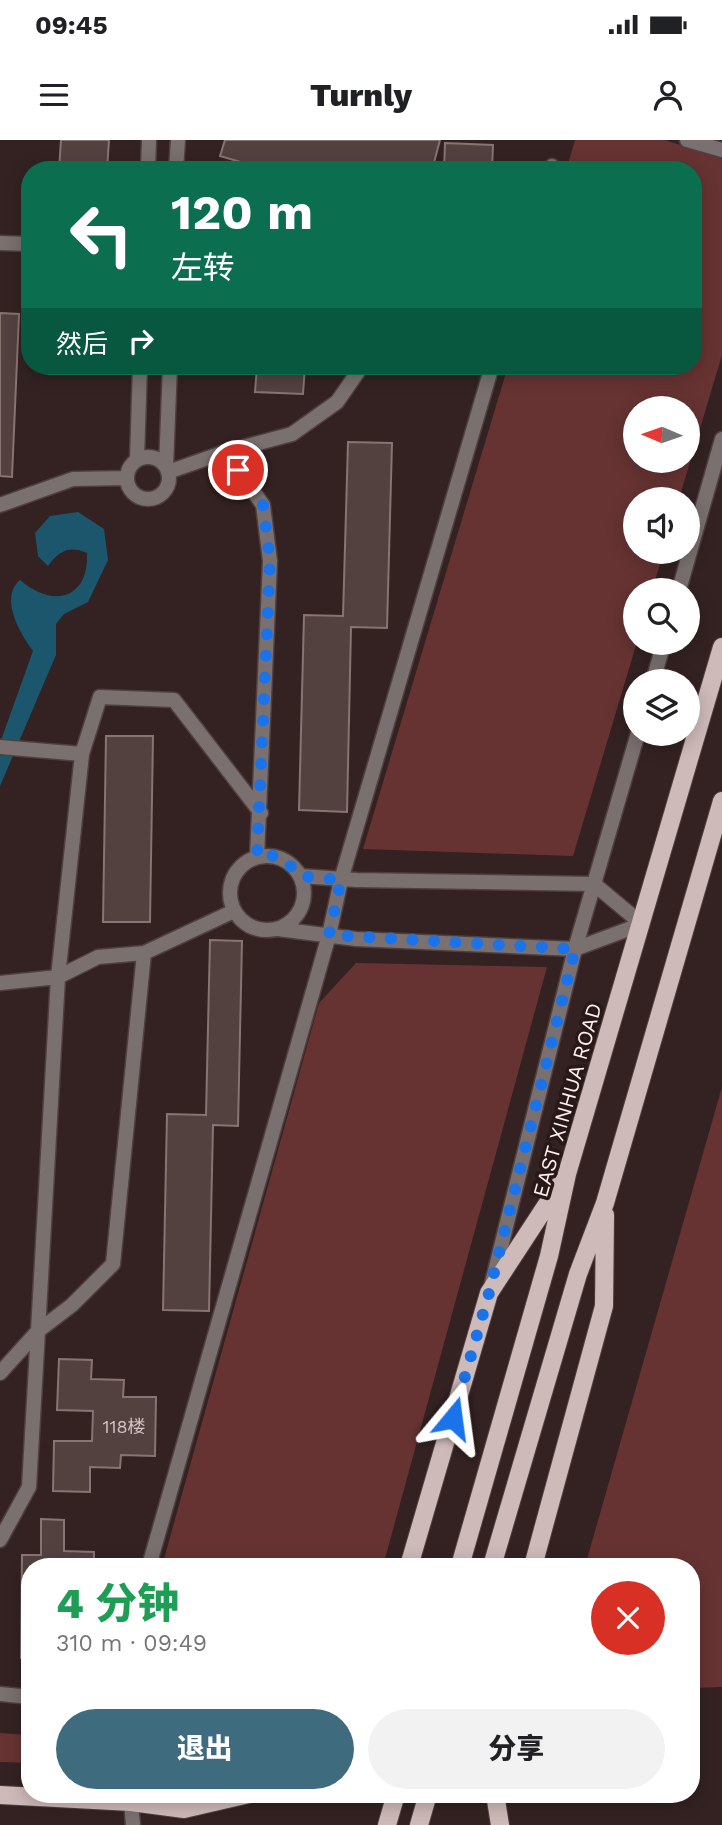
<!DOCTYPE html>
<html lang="zh">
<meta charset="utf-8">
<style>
:root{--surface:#fff;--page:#f2f2f2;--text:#202124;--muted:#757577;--accent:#3f6b7f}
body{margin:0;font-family:"Work Sans","Noto Sans SC",sans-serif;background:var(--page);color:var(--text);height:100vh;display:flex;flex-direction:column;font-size:26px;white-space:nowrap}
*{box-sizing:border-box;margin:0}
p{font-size:23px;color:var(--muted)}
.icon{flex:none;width:38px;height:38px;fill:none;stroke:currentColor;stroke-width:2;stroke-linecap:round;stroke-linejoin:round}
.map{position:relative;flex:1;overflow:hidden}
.drawer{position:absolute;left:21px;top:1418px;width:679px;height:245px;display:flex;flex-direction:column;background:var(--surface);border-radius:28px;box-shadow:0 4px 18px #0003}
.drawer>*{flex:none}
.banner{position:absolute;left:21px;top:21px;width:681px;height:214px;border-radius:28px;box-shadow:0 4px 18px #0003;background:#0b6e4f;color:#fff;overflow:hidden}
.needle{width:46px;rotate:272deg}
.buttons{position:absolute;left:623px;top:256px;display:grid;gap:14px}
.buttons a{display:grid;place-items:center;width:77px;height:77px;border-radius:50%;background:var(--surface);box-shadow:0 4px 18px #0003;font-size:35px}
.pin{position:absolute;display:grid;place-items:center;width:60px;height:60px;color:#fff;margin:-30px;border:4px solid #fff;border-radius:50%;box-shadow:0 2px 7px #0007}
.me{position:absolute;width:77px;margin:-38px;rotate:16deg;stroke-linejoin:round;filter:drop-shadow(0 0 5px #0008)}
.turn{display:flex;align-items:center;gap:24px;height:147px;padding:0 35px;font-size:32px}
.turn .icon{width:91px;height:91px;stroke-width:2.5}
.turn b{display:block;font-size:49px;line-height:60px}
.then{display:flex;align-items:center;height:66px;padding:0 35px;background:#0003;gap:14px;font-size:26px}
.round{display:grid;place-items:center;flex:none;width:74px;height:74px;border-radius:37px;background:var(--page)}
.headline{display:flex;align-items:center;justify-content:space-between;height:119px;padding:0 35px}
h1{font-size:42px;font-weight:800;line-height:52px;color:#1e9e55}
.primary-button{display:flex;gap:14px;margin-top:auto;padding:14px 35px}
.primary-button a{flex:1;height:80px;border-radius:42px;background:var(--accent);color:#fff;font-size:28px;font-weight:800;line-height:80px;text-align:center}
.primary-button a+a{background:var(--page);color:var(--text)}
.status{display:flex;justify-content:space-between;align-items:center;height:49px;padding:0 35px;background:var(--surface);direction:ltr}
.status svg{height:19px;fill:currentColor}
header{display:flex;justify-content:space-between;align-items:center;height:91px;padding:0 35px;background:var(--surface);font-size:32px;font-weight:800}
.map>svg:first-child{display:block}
.green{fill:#663332;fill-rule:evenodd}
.water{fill:#1c566d}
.building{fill:#534140;stroke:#887472;stroke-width:2}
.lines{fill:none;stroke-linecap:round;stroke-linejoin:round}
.service-casing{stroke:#4f3f3e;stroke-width:17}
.minor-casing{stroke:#4f3f3e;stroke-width:17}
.primary-casing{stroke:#4f3f3e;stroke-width:20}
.service{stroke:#7a7070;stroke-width:14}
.minor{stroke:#7a7070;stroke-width:14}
.primary{stroke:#cebab9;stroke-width:18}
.route{stroke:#1a73e8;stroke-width:12;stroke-dasharray:0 21.6}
.labels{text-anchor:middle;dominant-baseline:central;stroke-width:7;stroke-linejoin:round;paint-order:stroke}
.number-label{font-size:18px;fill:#d2c5c4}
.street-label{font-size:21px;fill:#fdf1f0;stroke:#281818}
</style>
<div class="status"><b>09:45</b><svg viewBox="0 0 49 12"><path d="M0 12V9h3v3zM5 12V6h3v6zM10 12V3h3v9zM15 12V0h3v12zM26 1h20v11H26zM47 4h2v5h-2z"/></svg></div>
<header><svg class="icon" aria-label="menu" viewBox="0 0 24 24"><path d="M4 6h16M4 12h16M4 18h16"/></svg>Turnly<svg class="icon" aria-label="person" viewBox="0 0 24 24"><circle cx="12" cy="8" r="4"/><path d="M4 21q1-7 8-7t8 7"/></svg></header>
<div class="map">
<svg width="722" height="1685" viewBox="0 0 722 1685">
<rect width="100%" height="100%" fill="#332221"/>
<path class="green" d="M575,0H664L722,17V215L679,359H635V411H664L652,450H635L637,502L573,716L363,709L508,226H693V30H566ZM635,268H688V320H635Z
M356,823L547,827L383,1426H162L319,863Z
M722,947V1547L691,1548V1426H585Z
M0,1593L30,1595V1623L0,1622Z"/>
<path class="water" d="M78,372L104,389L108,420L88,462L64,474L56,484V515L0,646V603L33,511C18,491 0,457 20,440C52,468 89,460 87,413C69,405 59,411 48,426L38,416L35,393L50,376Z"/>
<path class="building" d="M61,0H109L107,30H59Z
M225,0H440L432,30H268L220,16Z
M445,3L493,5L492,30H444Z
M0,173L19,174L12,337L0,336Z
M257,226H305L303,254L255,252Z
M348,302L392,303L387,488L351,487L347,672L299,670L304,475L343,476Z
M106,596H153L150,782H103Z
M210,800L242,801L238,986L213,985L209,1171L163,1170L167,974L206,975Z
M59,1219L92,1220L91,1239L124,1240L123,1257H156L155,1316L121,1315L120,1328L90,1327V1352L53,1351L54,1301H92L93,1271L57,1270Z
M41,1379L64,1380V1411L94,1412V1426H30V1518H21L22,1415H41Z"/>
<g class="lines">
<defs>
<path id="service" d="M148,30L149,0
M176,30L178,0
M551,30L552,26
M0,103L30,104
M127 338a21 21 0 1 1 42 0a21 21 0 1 1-42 0Z
M137,319L140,226
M166,327L170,226
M168,332L225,312
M0,365L73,339L126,338
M0,607L82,614
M230 753a37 37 0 1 1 74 0a37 37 0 1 1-74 0Z
M257,717L270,421L263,365L225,312L292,294L337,262L362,226
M278,789L356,799L575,809L642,784L594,744L357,740L301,736
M0,843L58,837L98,817L144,813L234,771
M0,1233L38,1191L58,837L82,614L100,557L174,560L261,673
M0,1400L29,1347L38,1191L72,1165L113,1124L144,813
M149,1426L329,795L341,740L492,226
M0,1554L30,1557"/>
<path id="minor" d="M687,0L722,10
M679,450L722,299
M653,541L664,502
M492,1143L575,809L638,593
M131,1662L133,1685"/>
<path id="primary" d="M409,1426L489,1153L561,1043
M460,1426L549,1116L567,1034L722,507
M492,1426L578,1134L605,1063L722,661
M533,1426L604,1166L605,1075
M495,1654L500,1685
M0,1655L131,1662L184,1669L249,1654
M387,1685L396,1654
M419,1685L428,1654"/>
</defs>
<use href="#service" class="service-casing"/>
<use href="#minor" class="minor-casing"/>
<use href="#primary" class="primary-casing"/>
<use href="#service" class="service"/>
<use href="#minor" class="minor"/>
<use href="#primary" class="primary"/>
</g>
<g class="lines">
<path class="route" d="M238,330L263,365L270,421L257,716L270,715L282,718L301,736L341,740L329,795L575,809L489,1153L453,1278"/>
</g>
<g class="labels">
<g class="number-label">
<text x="124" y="1286">118楼</text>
</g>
<g class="street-label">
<text transform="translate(567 960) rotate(-74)">EAST XINHUA ROAD</text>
</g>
</g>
</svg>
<div class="buttons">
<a><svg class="needle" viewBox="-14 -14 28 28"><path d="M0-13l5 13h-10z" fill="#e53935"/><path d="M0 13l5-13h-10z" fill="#757577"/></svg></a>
<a><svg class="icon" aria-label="sound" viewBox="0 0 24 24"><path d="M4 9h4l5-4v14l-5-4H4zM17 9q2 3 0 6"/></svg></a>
<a><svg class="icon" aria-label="search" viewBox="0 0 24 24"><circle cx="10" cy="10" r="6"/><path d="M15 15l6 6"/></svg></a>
<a><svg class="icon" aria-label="layers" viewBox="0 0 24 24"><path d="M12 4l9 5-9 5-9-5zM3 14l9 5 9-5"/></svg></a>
</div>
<div class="pin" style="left:238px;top:330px;background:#d93025"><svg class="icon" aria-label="arrive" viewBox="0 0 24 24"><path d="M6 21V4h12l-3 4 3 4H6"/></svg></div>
<svg class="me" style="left:453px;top:1278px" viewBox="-20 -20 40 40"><path d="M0-17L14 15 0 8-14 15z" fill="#1a73e8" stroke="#fff" stroke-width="4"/></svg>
<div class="banner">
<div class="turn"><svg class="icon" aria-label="left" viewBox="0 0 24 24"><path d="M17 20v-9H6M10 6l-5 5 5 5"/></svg><div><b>120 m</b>左转</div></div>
<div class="then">然后<svg class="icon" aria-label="right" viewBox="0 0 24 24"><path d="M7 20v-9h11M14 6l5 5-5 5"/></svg></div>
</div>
<section class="drawer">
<div class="headline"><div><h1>4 分钟</h1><p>310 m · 09:49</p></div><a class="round" style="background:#d93025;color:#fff"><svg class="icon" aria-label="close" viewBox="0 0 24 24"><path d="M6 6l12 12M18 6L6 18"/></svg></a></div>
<div class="primary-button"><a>退出</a><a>分享</a></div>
</section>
</div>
